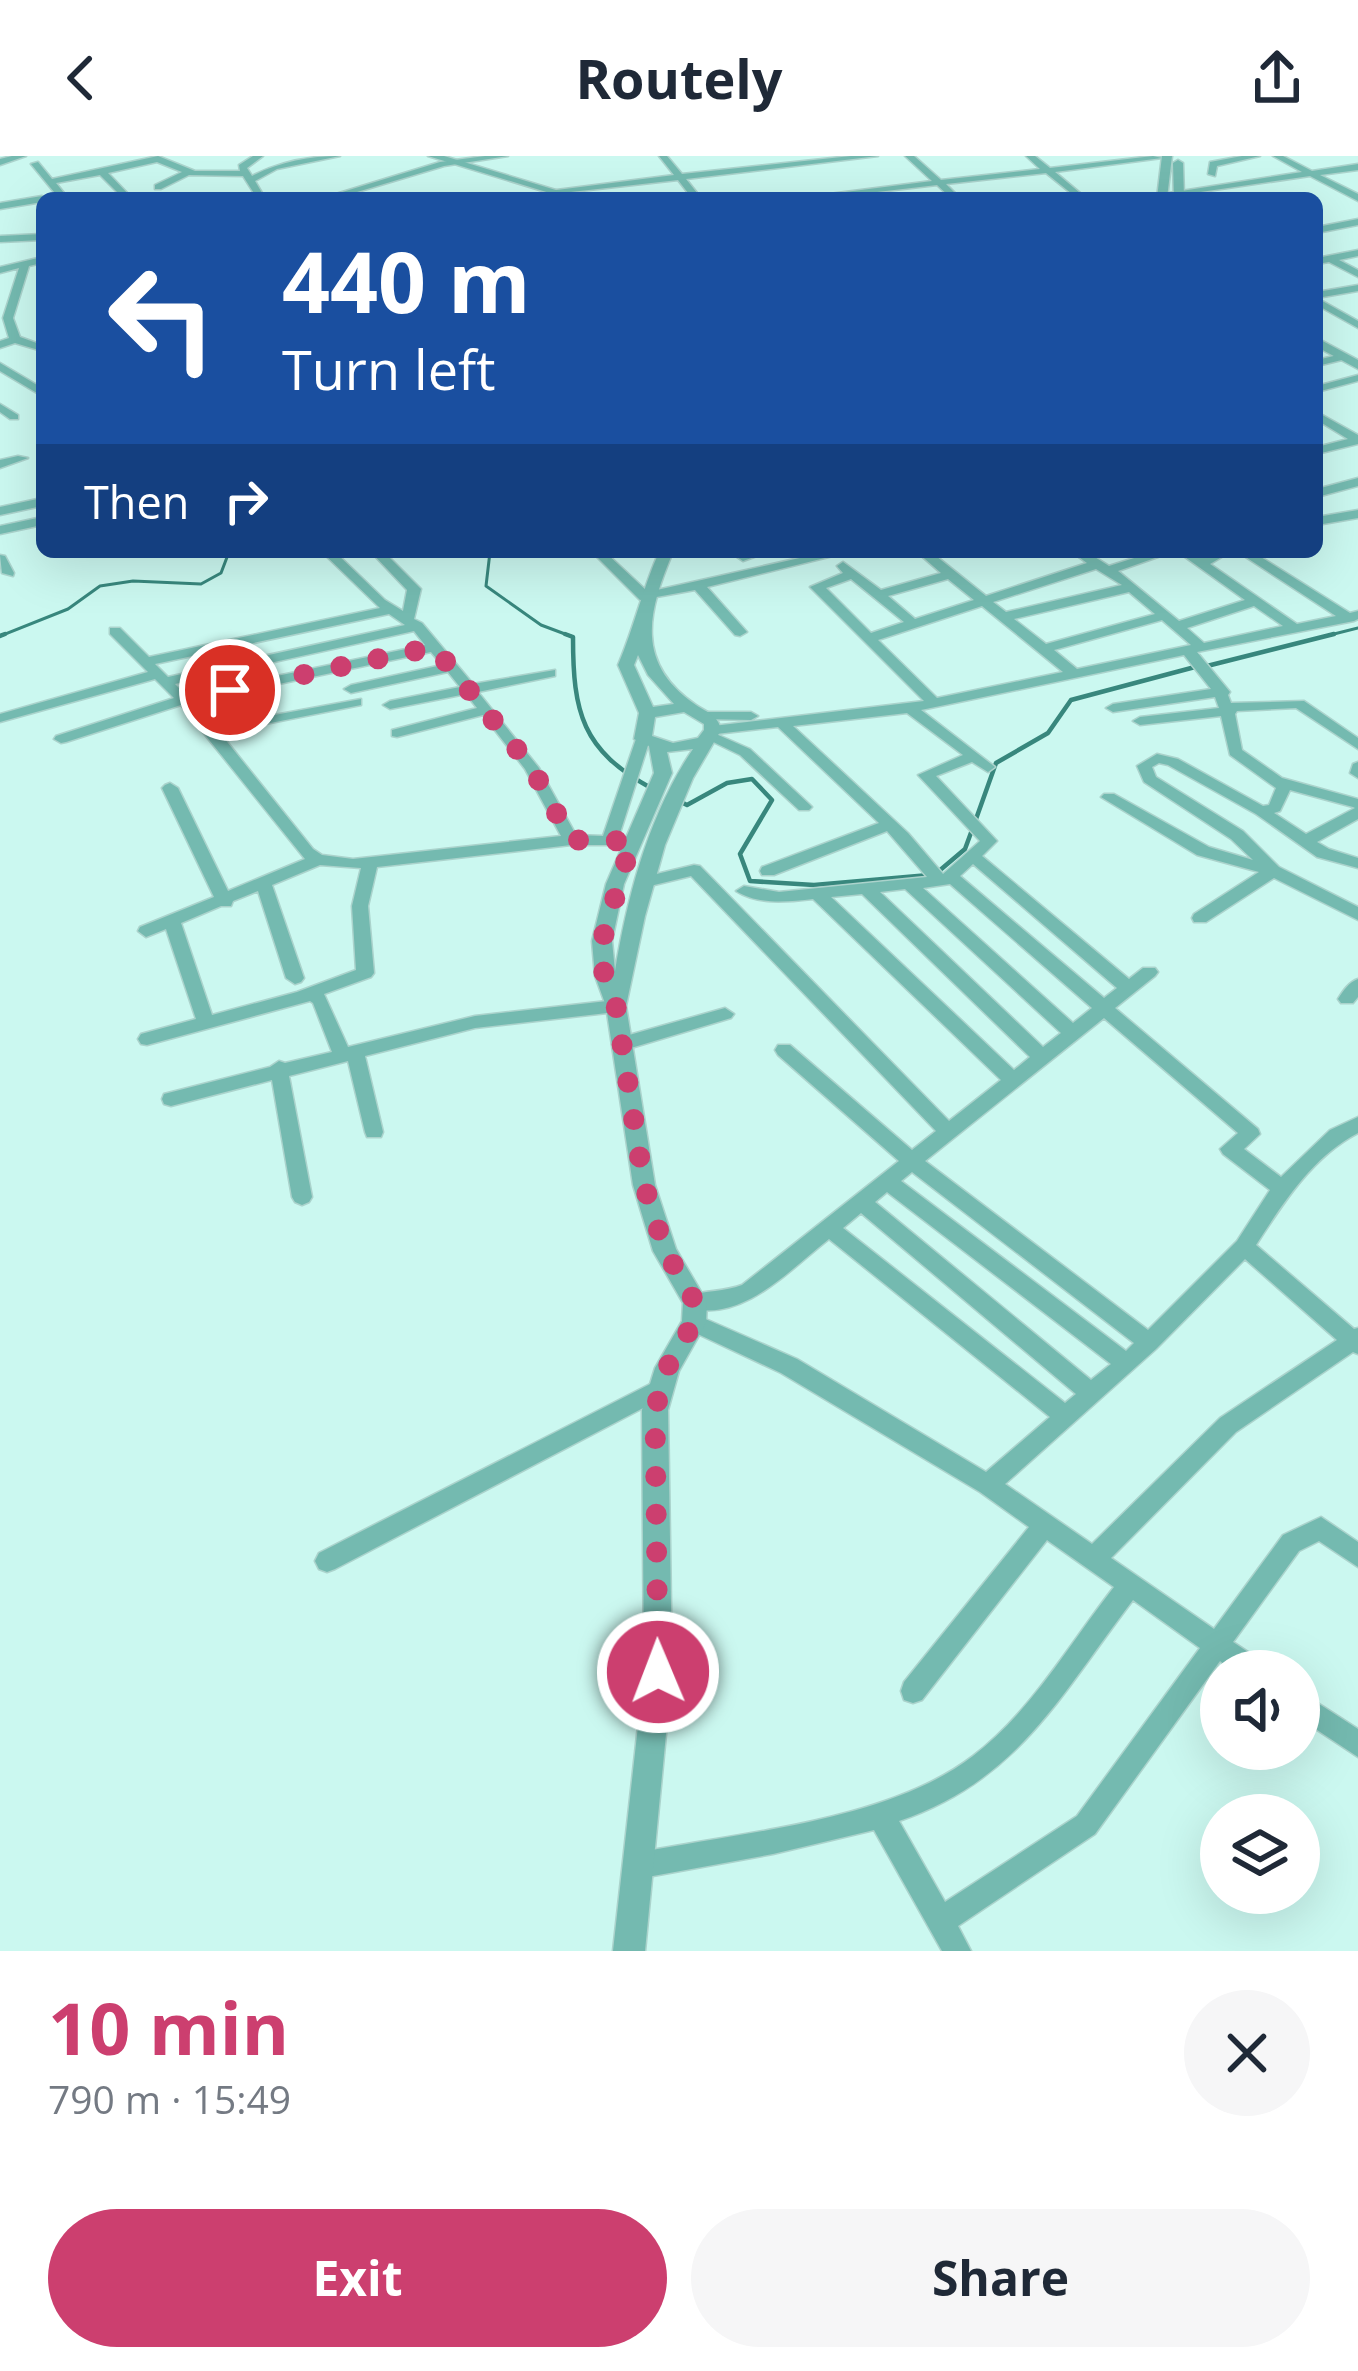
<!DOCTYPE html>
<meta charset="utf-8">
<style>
:root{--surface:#fff;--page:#f6f6f7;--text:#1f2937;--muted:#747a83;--accent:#cc3f6f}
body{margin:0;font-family:"Open Sans",sans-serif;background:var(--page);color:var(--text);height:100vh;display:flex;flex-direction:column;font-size:45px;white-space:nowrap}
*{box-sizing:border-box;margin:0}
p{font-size:39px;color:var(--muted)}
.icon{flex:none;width:66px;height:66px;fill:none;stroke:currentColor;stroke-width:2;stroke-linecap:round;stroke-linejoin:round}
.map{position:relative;height:1795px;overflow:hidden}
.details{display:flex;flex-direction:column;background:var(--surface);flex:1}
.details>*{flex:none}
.banner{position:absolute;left:36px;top:36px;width:1287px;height:366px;border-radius:18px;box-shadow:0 12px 48px #0002;background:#1a4fa0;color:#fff;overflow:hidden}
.controls{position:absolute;left:1200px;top:1494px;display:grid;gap:24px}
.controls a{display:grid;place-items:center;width:120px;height:120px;border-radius:50%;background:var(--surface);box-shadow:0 12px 48px #0002;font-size:60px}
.pin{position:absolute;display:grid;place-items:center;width:102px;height:102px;color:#fff;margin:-51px;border:6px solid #fff;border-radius:50%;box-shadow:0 3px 12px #0007}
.me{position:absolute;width:132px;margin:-66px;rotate:359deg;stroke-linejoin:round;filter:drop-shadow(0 0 9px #0008)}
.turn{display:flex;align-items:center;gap:42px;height:252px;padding:0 48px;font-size:54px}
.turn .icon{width:156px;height:156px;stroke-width:2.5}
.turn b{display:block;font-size:84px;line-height:102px}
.then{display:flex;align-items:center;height:114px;padding:0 48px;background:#0003;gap:24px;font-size:45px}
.round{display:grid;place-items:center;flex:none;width:126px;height:126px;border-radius:63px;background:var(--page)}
.headline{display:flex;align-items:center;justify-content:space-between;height:204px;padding:0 48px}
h1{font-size:72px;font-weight:700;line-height:90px;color:var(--accent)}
.cta{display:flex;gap:24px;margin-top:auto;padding:24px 48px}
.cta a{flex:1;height:138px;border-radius:72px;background:var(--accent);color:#fff;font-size:48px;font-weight:700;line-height:138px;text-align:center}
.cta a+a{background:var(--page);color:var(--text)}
header{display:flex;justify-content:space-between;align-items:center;height:156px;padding:0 48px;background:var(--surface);font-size:54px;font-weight:700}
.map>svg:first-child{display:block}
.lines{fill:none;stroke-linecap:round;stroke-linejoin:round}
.stream-far1{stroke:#38877d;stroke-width:3}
.stream{stroke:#38877d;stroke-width:4.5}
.minor-casing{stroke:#abd3cc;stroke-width:3}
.tertiary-casing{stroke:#abd3cc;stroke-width:3}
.minor{fill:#74bab0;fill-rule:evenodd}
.tertiary{fill:#74bab0;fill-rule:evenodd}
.route{stroke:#cc3f6f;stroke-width:21;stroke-dasharray:0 37.8}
</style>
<header><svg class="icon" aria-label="back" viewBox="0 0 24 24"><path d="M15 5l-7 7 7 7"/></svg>Routely<svg class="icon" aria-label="share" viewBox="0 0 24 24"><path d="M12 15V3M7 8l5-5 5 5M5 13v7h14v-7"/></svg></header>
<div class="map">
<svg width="1358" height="1795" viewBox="0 0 1358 1795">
<rect width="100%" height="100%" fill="#cbf8f0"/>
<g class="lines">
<path class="stream-far1" d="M490,396L486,430L541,469L573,481
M0,480L68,453L100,430L133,425L201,428L221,417L229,396
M1322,481L1358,472"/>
<path class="stream" d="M565,478L573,481C573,557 582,594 651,632
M0,480L5,478
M1207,510L1334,478
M677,644L687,649L727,627L752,623L772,644L740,698L750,725L814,729L929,719
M976,663L996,607L1048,577L1071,544L1195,511
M939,715L965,693L972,674"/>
<defs>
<path id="minor" d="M12,0H26L0,9V3Z
M158,0L195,15H240L239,9L253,0H263L247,12L252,20C279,6 309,0 340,0L277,13L255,25L265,42H257L243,20L189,19L161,33H155V29L182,16L157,6L108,17L132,42H123L100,19L56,27L68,42H59L31,8L38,6L52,23Z
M485,0H508L444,10L337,42H323L440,6Z
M659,0H667L682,18L851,0H878L686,23L701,42H692L678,24L553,38L549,35L674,19Z
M905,0H914L941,24L1040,13L1026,0H1035L1050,12L1153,0L1162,2L1055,16L1086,42H1077L1046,17L946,28L960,42H951L937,29L826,42H798L932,25Z
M1242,0H1260L1217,10L1215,20L1208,18L1210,6Z
M1273,0H1283L1312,15L1358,8V14L1320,19L1358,38V45L1310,20L1160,42H1137L1302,16Z
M42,40L46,42H42V46L0,53V47Z
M1358,63V69L1317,77V71Z
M42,78V84L0,86V80Z
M1358,94V100L1339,104L1358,114V121L1329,106L1317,108V102Z
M42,101V107L29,110L13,162L20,181L42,189V195L15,187L0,192V185L9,182L3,162L19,112L0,117V111Z
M1358,129V135L1317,142V136Z
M1317,142L1358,165V172L1317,149Z
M1342,198L1347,201L1346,203L1317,210V204Z
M0,207L42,232V240L0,215Z
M1358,219V225L1317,236V230Z
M0,248L18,259V263H10L0,256Z
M1317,256L1358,279V288L1317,298V291L1348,283L1317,264Z
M18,300L28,302L0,312V304Z
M1358,322V330L1317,341V333Z
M42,342V350L0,359V351Z
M1358,354V362L1317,369V361Z
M42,361V369L0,378V370Z
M322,396H335L385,444L403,455L407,434L371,396H384L421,433L414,463L422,467L473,528L555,514V520L478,536L539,612L576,679L603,680L636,583L643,579L650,583L619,680L638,681L640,685L638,689H571L377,711L368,750L374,817L371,821L324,838L348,891L475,860L616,844L625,850L616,856L475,872L365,900L383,976L381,981H367L365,976L348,905L289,920L312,1041L309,1046L302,1049L295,1046L292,1041L272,924L171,950L164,948L162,943L164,938L270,911L279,905L285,907L332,896L313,847L310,845L147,889L141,888L138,883L141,878L196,863L166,773L146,781L138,775L140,771L214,741L162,632L165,629L170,627L178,632L228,735L305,703L181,549L66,586L61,587L54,583L56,580L174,542L155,523L0,566V558L148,516L110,478V472H120L149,501L380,452ZM389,458L405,469L168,521L155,508ZM414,475L425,489L186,539L175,528ZM431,496L442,509L351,529L344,533L351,537L448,516L460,531L390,545L383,549L390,553L466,538L477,552L392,574V580L397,581L483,559L525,613L561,680L353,703L322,699L313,693L220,577L356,550L361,549V543L214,570L193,546ZM320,709L361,712L352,750L356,814L297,836L212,859L181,767L221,750H231L233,745L258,735L286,822L295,828L301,826L304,822L272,729Z
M592,396H605L648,436L826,396H849L707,431L747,476L740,480L735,479L695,434L640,444Z
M747,396H768L743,405L737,401Z
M917,396H931L986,440L1087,407L1072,396H1087L1109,410L1153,396H1172L1118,415L1179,465L1245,444L1178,396H1192L1202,402L1214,396H1230L1210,408L1297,468L1336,460L1238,396H1253L1350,457L1358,455V463L1354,465L1197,496L1230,536L1228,539L1231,547L1304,545L1358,582V593L1296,552L1237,555L1235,558L1242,594L1282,622L1358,643V663L1317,686L1329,693L1358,702V712L1317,701L1256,658L1168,609L1159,607L1152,611L1156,621L1243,675L1279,711L1358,751V764L1274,722L1206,766H1194L1192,762L1194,758L1259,716L1197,699L1101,641L1104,638H1114L1209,691L1253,704L1231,683L1144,626L1137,610L1157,598L1178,603L1263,650L1269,649L1276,632L1230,599L1221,560L1140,569L1133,565L1140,561L1219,552L1215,541L1113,556L1106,552L1113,548L1211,533L1184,499L921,554L995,611L988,616L972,606L936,620L997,685L982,700L1129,823L1143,812H1155L1158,816L1155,820L1115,852L1258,973L1260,978L1244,993L1281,1021L1330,974L1358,961V977C1313,1000 1283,1047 1256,1089L1354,1173L1358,1172V1198L1353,1196L1236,1276L1111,1402L1214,1473L1283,1379L1321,1361L1358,1386V1411L1319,1385L1299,1395L1233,1486L1263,1506L1266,1515H1233L1220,1505L1095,1678L958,1770L971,1795H942L874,1674L773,1698L642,1722L633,1718L629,1709L633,1700L642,1696C745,1676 890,1664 973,1600C1031,1556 1070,1487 1114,1431L1047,1384L922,1544L913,1547L904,1544L901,1535L904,1526L1029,1371L980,1336L781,1217L687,1173L684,1167L687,1161L694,1158L797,1203L986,1316L1050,1261L829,1083C789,1114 743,1167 688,1152L685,1146L688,1140C706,1134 724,1136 742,1129L899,1005L778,899L775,894L778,889H790L912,994L936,975L691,720L646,731L638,726L640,722L694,709L700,710L949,965L1001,924L813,743C787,746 758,749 736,735L744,730L779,736L927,721L887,675L774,719H762L760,715L762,711L879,667L778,571L716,578L750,593L809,648L812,651L809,654H799L740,599L703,581L708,577V571L713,570L924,545L810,431L843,417L837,410L843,406L881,434L941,417ZM1096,413L1122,429L1006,456L993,446ZM851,423L904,466L871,477L826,432ZM948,423L974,444L915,463L888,440ZM1129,436L1155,458L1046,488L1014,463ZM982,450L1063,516L937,542L878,484ZM1254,450L1283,470L1204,487L1187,472ZM1162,464L1191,489L1077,513L1054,494ZM907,557L963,599L918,619L980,685L943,718L908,677L793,570ZM1290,634L1353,651L1355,652L1306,678L1274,657L1280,655ZM973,708L1117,832L1104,842L960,720ZM950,728L1092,852L1073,867L923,732ZM905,733L1061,877L1043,891L880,736ZM862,738L1030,901L1014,914L831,741ZM1104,862L1238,977L1220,993L1223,998L1270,1034L1237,1085L1148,1174L925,1005ZM912,1016L1134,1187L1126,1195L901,1025ZM887,1036L1111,1208L1091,1224L875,1046ZM861,1057L1076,1238L1065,1247L843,1072ZM1245,1103L1337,1184L1220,1262L1092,1388L1005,1328L1156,1193ZM1133,1444L1200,1492L1077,1660L945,1746L899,1665C1018,1625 1061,1538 1133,1444Z
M0,399L5,400L14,417L13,420L2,417Z
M707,556H751L758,560L751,564L702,563L700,560Z
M1358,606V622L1350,617L1353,608Z
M1358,823V841L1353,847H1341L1338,843C1343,835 1349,826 1358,823Z
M725,852L734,858L731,862L621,895L612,888L615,883Z
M660,1223L668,1225L671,1232L668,1239L335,1413L327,1416L319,1413L315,1405L319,1397Z
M1299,1535L1358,1573V1601L1299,1562Z"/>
<path id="tertiary" d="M428,0H444L582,42H566Z
M1162,0H1172L1167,42H1157Z
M1178,4L1183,7L1184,42H1174L1173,7Z
M1317,182L1358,204V213L1317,191Z
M659,396H673C648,455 634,507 696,549C708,557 718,559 721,574L693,622L665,689L645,760L626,850L655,1029L676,1093L707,1146L706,1167L679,1215L668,1254L672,1516L645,1795H613L644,1516L642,1254L655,1212L682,1165L683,1147L653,1095L633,1029L606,850L595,820L592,785L606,728L654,617L649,590L634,583L639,557L618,509C634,472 642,434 659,396ZM638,499L648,519L674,548L653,551L634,509ZM684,556L704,568V574L698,582L673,587L652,580L655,561ZM693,593C649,658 628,738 615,815L612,785L624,728L672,617L667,596Z"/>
</defs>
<use href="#minor" class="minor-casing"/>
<use href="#tertiary" class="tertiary-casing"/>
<use href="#minor" class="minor"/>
<use href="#tertiary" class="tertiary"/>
</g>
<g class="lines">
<path class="route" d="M230,534L434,491L532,612L571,684L632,685L602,785L604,820L616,850L644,1029L665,1094L695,1146L694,1166L667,1212L655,1254L658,1516"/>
</g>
</svg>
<div class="controls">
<a><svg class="icon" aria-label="sound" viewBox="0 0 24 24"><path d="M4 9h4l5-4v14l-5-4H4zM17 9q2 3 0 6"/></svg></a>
<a><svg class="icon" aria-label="layers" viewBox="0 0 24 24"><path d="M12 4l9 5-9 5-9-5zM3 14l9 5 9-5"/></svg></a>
</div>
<div class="pin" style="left:230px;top:534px;background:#d93025"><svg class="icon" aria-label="arrive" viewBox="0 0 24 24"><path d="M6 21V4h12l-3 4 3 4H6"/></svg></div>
<svg class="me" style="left:658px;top:1516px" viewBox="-20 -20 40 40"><circle r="17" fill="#cc3f6f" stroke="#fff" stroke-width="3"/><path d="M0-11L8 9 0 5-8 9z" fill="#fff"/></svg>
<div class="banner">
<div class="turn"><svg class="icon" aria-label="left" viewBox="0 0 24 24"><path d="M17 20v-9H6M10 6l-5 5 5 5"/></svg><div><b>440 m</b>Turn left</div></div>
<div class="then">Then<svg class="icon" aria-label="right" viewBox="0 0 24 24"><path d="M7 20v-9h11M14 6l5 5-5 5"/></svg></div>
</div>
</div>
<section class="details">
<div class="headline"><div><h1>10 min</h1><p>790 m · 15:49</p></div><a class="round"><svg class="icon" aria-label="close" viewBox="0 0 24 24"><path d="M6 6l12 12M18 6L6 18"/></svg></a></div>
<div class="cta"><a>Exit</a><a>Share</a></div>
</section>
